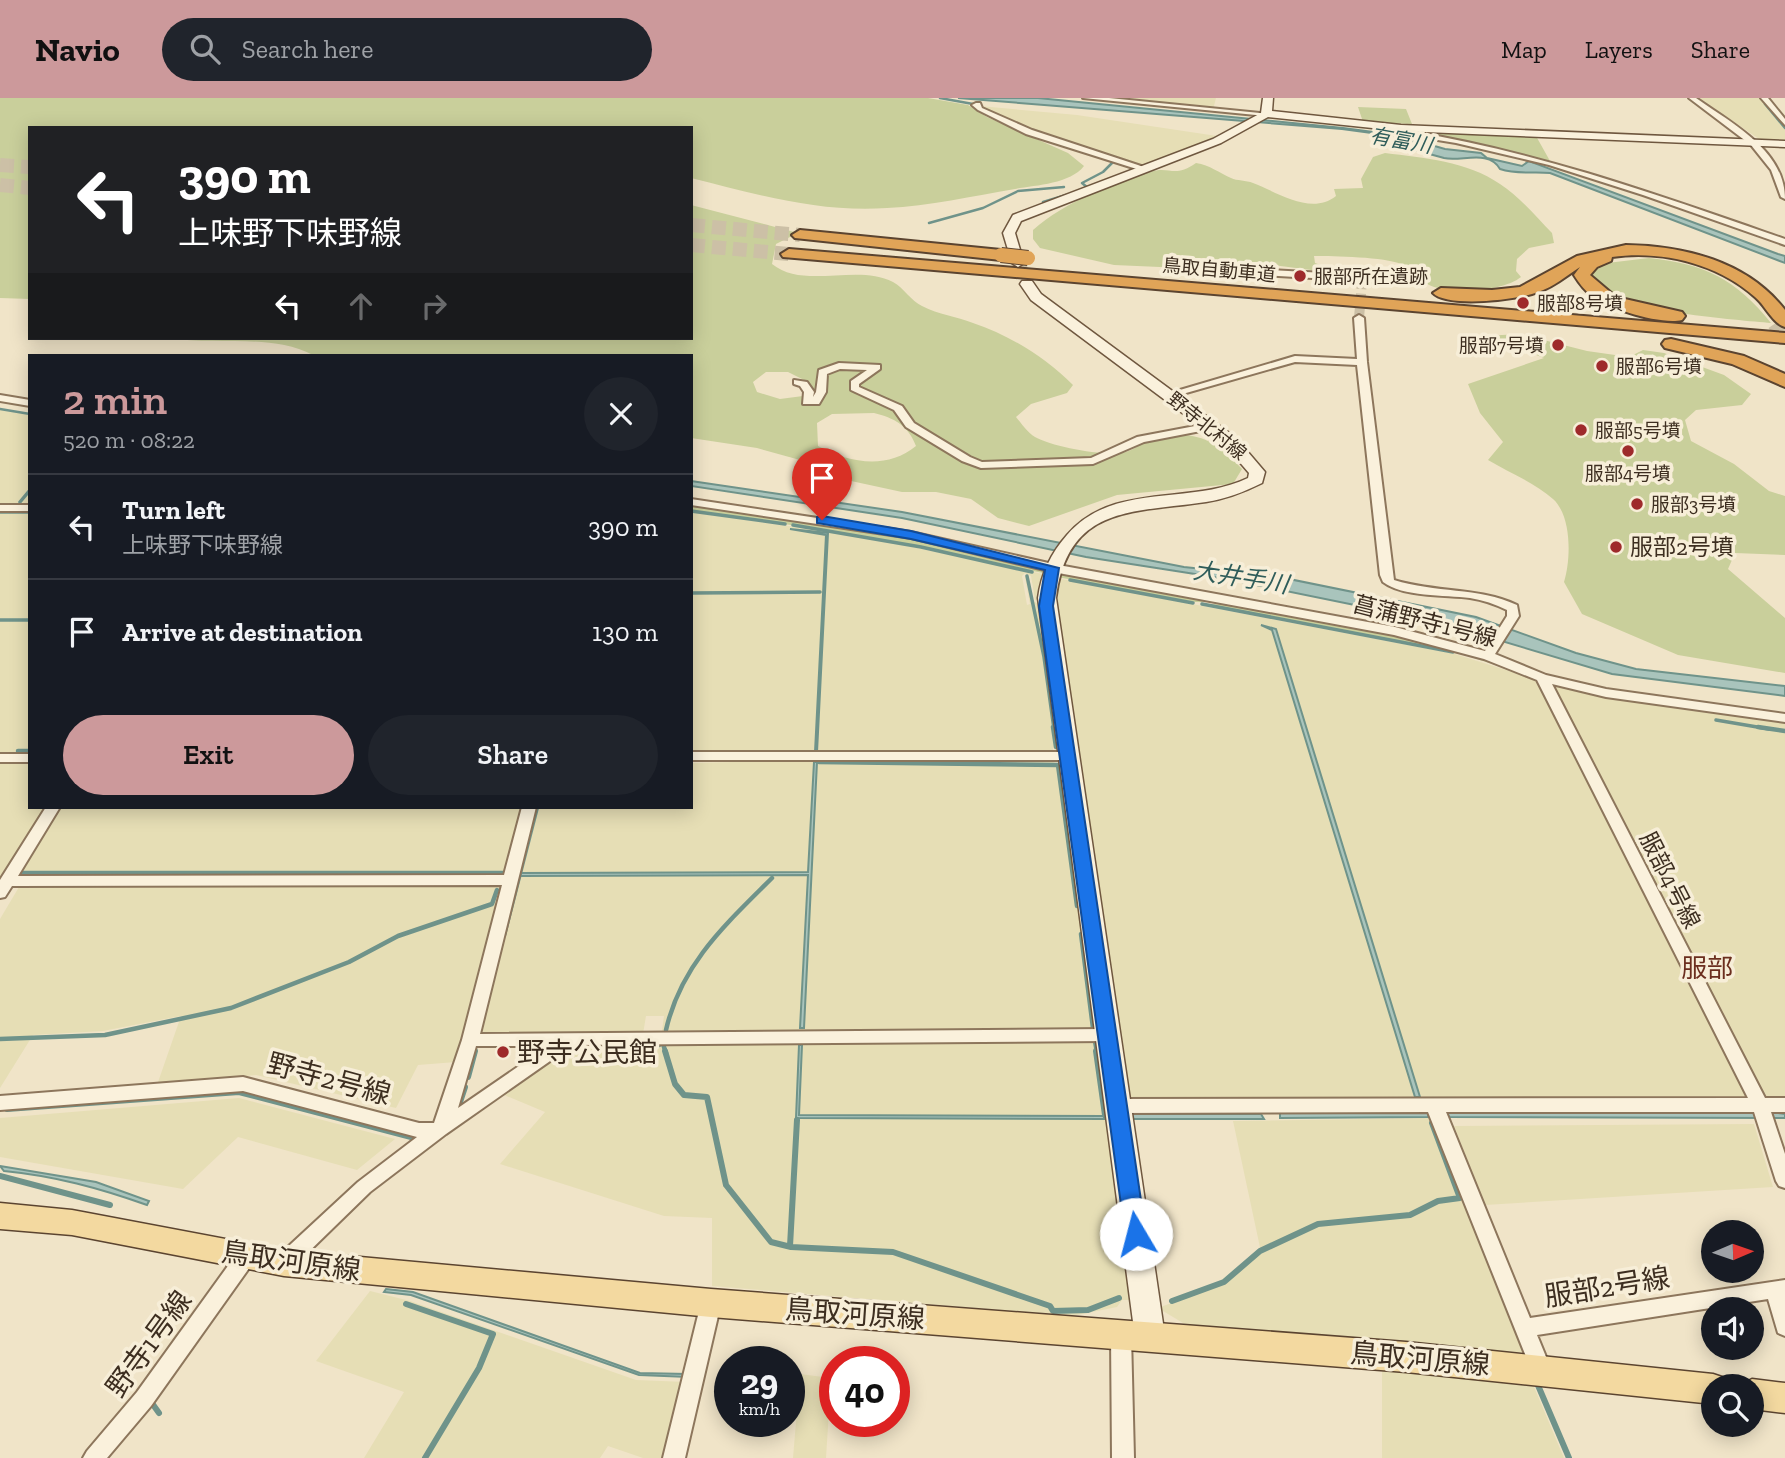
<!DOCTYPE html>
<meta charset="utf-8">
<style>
:root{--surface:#171b24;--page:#20242c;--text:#f1f3f6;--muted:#9ea1a6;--line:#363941;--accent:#cc999b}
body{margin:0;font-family:"Zilla Slab","Noto Sans JP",serif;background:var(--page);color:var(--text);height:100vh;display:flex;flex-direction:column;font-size:26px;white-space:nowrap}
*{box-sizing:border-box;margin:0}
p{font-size:23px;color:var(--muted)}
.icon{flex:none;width:38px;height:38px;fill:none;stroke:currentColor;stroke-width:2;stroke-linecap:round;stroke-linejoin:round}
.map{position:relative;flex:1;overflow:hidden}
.details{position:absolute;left:28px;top:256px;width:665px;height:455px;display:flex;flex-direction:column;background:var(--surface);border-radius:0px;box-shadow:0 4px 18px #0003}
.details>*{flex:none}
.hud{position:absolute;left:28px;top:28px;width:665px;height:214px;border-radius:0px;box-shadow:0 4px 18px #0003;background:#202124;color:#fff;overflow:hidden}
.needle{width:46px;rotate:88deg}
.buttons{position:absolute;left:1701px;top:1122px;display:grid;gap:14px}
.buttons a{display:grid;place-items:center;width:63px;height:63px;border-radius:50%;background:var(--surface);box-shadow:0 4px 18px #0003;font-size:35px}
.speed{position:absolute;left:714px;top:1248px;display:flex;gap:14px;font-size:35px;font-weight:700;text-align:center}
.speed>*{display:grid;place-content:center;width:91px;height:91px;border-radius:50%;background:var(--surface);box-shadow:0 4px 18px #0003;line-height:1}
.speed small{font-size:18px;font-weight:400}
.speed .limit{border:10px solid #d22;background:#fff;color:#111}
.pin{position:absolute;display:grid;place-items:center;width:60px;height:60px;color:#fff;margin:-72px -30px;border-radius:50% 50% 50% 0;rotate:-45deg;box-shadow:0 0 7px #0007}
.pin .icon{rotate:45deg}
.me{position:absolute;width:77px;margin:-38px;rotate:352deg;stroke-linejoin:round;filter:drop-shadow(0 0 5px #0008)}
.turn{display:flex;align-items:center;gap:24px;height:147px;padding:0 35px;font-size:32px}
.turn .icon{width:91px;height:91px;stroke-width:2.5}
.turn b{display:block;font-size:49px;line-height:60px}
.lanes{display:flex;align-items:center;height:66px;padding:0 35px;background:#0003;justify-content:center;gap:35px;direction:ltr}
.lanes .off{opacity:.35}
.round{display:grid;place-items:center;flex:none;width:74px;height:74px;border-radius:37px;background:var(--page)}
.head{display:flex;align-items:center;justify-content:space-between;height:119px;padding:0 35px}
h1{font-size:42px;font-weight:600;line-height:52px;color:var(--accent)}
.action{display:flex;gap:14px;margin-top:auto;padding:14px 35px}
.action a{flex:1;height:80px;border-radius:42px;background:var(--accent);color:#111;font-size:28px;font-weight:600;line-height:80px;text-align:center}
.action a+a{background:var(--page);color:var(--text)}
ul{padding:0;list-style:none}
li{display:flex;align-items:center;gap:21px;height:105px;padding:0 35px;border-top:2px solid var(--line)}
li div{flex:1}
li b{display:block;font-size:26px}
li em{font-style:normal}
header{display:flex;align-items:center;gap:42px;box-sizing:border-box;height:98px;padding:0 35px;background:var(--accent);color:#111}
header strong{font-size:33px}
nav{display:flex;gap:38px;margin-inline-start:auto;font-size:24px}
.search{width:490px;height:63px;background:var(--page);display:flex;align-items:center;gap:18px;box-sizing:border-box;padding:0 24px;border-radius:38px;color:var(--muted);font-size:26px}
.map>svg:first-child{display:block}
.farmland{fill:#e6deb5}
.green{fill:#c9cf9b;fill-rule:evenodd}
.water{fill:#a9c4bc;stroke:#6f938a;stroke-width:2}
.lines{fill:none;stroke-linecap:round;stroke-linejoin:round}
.stream-far3{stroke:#6f938a;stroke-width:2.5}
.stream-far2{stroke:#6f938a;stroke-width:3.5}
.stream-far1{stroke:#6f938a;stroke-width:4.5}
.stream{stroke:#6f938a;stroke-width:6}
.street-tunnel{stroke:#ccc0a6;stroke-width:10;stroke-dasharray:10 4.5;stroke-linecap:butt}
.secondary-tunnel{stroke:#ccc0a6;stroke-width:14;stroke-dasharray:14 7;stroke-linecap:butt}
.highway-tunnel-far1{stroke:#ccc0a6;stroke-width:14;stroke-dasharray:14 7;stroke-linecap:butt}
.highway-tunnel{stroke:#ccc0a6;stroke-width:18;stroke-dasharray:18 9;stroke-linecap:butt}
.street-casing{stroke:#8d765c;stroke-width:4}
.secondary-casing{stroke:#6f573f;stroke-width:3}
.primary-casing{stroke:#5b4430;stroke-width:3}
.highway-casing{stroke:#5b4430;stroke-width:4}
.street{fill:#faf1dc;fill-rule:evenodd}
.secondary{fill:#faf1dc;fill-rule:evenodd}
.primary{fill:#f3d9a0;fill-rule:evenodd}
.highway{fill:#e0a458;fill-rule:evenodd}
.highway-bridge-casing{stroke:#5b4430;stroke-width:16;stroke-linecap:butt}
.highway-bridge{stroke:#e0a458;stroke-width:14}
.route{fill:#1a73e8;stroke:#114b97;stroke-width:2}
.poi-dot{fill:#9e2a2b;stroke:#f7eed8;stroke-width:2.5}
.labels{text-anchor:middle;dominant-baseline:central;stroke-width:7;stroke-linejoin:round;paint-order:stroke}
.far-street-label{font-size:19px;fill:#3d2e20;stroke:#f7eed8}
.far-poi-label{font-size:19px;fill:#3d2e20;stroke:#f7eed8;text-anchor:start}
.far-water-label{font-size:21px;font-style:italic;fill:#2f5d5a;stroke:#f7eed8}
.poi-label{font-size:23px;fill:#3d2e20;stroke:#f7eed8;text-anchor:start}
.street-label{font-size:23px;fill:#3d2e20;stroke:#f7eed8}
.water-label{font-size:24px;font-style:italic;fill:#2f5d5a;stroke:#f7eed8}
.quarter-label{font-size:26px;fill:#6b2e1e;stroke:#f7eed8}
.near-poi-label{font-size:28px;fill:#3d2e20;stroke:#f7eed8;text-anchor:start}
.near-street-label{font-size:28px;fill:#3d2e20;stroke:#f7eed8}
</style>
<header>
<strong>Navio</strong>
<div class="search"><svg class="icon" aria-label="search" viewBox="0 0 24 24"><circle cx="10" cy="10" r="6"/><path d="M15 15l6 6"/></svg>Search here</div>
<nav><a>Map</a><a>Layers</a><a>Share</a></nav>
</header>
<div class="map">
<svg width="1785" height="1360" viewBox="0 0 1785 1360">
<rect width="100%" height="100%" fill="#f0e4c8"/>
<path class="farmland" d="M1097,0H1216L1213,12Z
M1699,0H1761L1785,29V43H1762Z
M979,8L1077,17L1217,38L1143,69L1033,33Z
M0,311L30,317V407L0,408Z
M0,412H30V656H0Z
M691,414L858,438L1043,476L1038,502H1035L1031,478L1025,475L1022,478L1027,507L1030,506L1025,479L1027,477L1033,503L1039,506L1060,651L1053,650V654H691Z
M1056,480L1455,556L1538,582L1751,999H1129L1053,506Z
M1555,586L1785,622V1000H1767L1760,994L1551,588Z
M824,662L1053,664L1061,667L1097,931L662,933L664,918H646L643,936H488L477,931L534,709H691V665Z
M0,666H30V709H46L0,783Z
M60,709H525L504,778L18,779Z
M503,787L456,964L418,967L396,1010L256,977L157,987L181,918L103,933L33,937L0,990V821L19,789Z
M1098,944L1133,1202H1122L1117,1209L1072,1218L712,1188V1120L664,1118L500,1066L545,1014L497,994L570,945Z
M239,1000L395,1041L357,1072L238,1039L183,1091L0,1059V1020Z
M1429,1020L1435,1023L1528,1255L1188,1228L1158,1210L1225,1185L1261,1154L1233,1023Z
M1754,1026L1773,1089L1485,1107L1454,1028Z
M370,1193L410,1203L636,1282L687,1284L666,1360H643L608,1348L600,1360H364L404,1294L316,1263Z
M1382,1272L1532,1284L1564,1360H1382Z
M800,1276L831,1280L826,1360H793Z"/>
<path class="green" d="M0,0H928L968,7L987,19L1068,55L1084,68C1070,86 1036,87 1015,91C973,98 929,108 887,110C821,115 755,96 691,80V30H30V201L0,200Z
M1358,9L1406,11L1412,26L1363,24Z
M1409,32L1536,38L1550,63L1412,35Z
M1385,55C1424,60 1467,63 1500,86C1519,98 1536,119 1552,135L1554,145L1529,150L1517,161L1516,173L1521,179C1503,194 1447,197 1427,186C1418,181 1410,170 1401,166C1385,159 1334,158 1314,158L1315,165L1329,170L1319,173L1273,167L1248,171L1204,160H1185L1183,170L1114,167L1040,150L1033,141V132C1066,103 1109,88 1150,74C1170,67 1173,81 1196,65C1210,67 1219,75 1231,80C1237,83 1246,82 1253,85C1277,94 1311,118 1336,98L1334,91L1363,90L1361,81L1373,59Z
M691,107L798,135L776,146L772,166C804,192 857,165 893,184C904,190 911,203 922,208C939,217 956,218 973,225C1011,238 1045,259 1073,287L1067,295L1031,306L1016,319C1021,325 1028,335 1035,339C1053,349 1106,359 1126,354C1133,352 1139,347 1146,344C1188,329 1213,338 1242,371L1233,386L1117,397L1029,428L998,420L971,401L936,394H902L828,378L800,362L757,350L691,340V257H313C270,235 217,248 170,240H691ZM766,274H788L808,284L803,298L780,301L757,294L753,284ZM874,315C894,320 908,327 916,348C887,372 849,365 818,348L817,325L832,316Z
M1649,160C1705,166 1736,181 1771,225C1737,222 1624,213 1601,193C1596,188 1592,181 1589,175L1599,166Z
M1520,236L1587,253L1629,259L1643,252L1664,255L1724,277L1751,296L1742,307L1696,312L1685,322L1691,343L1734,366L1769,393L1785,398V457L1735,455L1728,471L1785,520V575L1678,557L1582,516L1564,484C1571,462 1572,418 1553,401C1535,385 1508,374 1488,362L1503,344L1480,315L1468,286L1544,260L1521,251L1477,243L1484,238Z
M691,406L922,441L1045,471L1043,475L858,437L691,412Z
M1059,474L1235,504H1194L1057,479Z
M1204,506L1252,507L1440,546L1538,581L1455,554Z"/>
<path class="water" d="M958,0H1038L1343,30L1396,37L1445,51L1481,55L1487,60L1522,68L1529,63L1778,156L1785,158V165L1550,75C1533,73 1518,77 1500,71C1489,51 1461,64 1444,60C1422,54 1402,48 1378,46L1432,50L1394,38L1342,31Z
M691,383L902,414L1184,469L1222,473L1235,470L1476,519L1576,555L1636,571L1785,588V598L1612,576L1438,524L1227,481L1086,459L902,420L691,388Z
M790,431L828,435L817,654H815L826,437Z
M1261,527L1276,531L1420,999H1415L1272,532Z
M814,664H817L804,930H800L808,777L520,778V775L808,774Z
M799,947H802L799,1017L1104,1018V1021L796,1020Z
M1446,1012H1754L1785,1016V1020L1449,1019Z
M1280,1015H1429L1428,1019L1280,1020Z
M1130,1016H1261L1264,1021H1131Z
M0,1068L96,1084L149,1103L147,1107C99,1090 55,1078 4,1073Z
M386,1191L413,1194L640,1275L687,1276L688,1279L639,1277L411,1197L384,1194Z"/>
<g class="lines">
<path class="stream-far3" d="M940,0L973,6
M1765,6L1785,30
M1047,37L1111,58
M1088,90L1082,85L1103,74L1113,64
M1043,104L1066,97
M929,125L983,110L1018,93L1064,89
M0,311L30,316"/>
<path class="stream-far2" d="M20,404L30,392
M691,413L785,426
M0,414H30
M793,427L921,449L1032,474
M1027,478L1044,559L1054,631
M1070,482L1193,505
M691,495L820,494
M1202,506L1453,554
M0,522H30
M1716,622L1769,631"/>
<path class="stream-far1" d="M1053,629L1056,649
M1758,629L1785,633
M18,653H30
M819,664L1058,667L1077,808
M22,775H504
M1081,836L1093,930
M504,837L537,709
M666,932C681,866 726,826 772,780
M0,941L105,937L231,910L349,864L398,838L492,806L497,792
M1095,943L1097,955
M663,946L666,955
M601,947H659"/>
<path class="stream" d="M665,953L675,986L684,997L707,999L726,1087L771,1144L791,1149L893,1154L1050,1208L1053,1213L1088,1212L1119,1200
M1096,953L1105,1017
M468,979L475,953
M458,1010L465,989
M7,1011L239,994L415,1040
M0,1078L110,1107
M790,1148L797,1022
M1172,1203L1224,1184L1260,1153L1318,1126L1410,1117L1438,1103L1460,1100L1432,1025
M406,1206L493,1236L479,1270L425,1360
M1537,1285L1569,1360
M149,1301L159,1315"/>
<path class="street-tunnel" d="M1359,220L1362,184"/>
<path class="secondary-tunnel" d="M1018,165L1027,186"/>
<path class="highway-tunnel-far1" d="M0,67L30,69
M0,87L30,90
M691,127L800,137
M691,147L789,156"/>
<path class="highway-tunnel" d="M1776,225L1784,237"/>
<defs>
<path id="street" d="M1083,0H1109L1270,16L1266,18Z
M1689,0H1696C1731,25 1785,52 1785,101L1781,99L1771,72L1751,47Z
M1761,0H1768L1785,21V27Z
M976,5H980L982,10L1032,32L1150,71L1143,73L1026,36L978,12L972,7Z
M1401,28L1409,33C1539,54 1661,98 1785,141V147L1643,97L1549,67L1456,45L1407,37L1397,30Z
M1196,168L1397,179L1401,182L1397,185L1193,173L1192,171Z
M1359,217L1364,220L1367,264L1394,482C1435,495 1478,489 1517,507L1519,518L1495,556L1546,577L1606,591L1785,616V624L1606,599L1552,586L1765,1000H1785V1014H1771L1785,1056V1090L1779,1088L1776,1083L1754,1014H1446L1530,1220L1785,1182V1238L1778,1235L1768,1201L1537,1237L1551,1271L1548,1277L1541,1280L1534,1277L1531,1271L1428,1014L1117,1015L1111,1013L1108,1008L1111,1003L1117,1001L1748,1000L1537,582L1484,561L1394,537L1053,474L911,440L691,407V401L911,434L1053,466L1395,529L1485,553L1507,518V512C1495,506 1483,502 1470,500C1445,497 1402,499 1383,484L1380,477L1357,267L1295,264L1172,299L1163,297L1295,258L1357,261L1354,220Z
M839,265L880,267V271L859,286V289L902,308L914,325L970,359L982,364L1091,360L1137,339L1211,325L1216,328L1211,331L1144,344L1093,366L981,370L962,363L906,329L894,312L851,292V283L867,272L840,271L827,276L826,294L819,306H803L804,294L800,288L794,286V282L807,284L814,294L813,299L816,294L819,272Z
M0,297L30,302V308L0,303Z
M0,407H30V413H0Z
M691,654H1067L1074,658L1067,662H691Z
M0,656H30V664H0Z
M46,709H60L18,778L504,777L522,709H536L480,936L1106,931L1112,933L1114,937L1112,941L1106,943L573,947L446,1036L370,1094L292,1170L285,1172L278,1170L275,1164L278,1158L358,1084L417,1039L243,993L0,1012V998L243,979L419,1025H434L462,942L502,787L12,788L5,799L0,800V782ZM476,948H548L458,1010Z
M245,1152L252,1154L255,1160L252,1166L151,1308L107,1360H83L87,1353L137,1294L238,1154Z
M711,1196L718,1199L721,1205L685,1360H663L701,1205L704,1199Z
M1121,1228L1128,1231L1131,1237L1134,1360H1112L1111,1237L1114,1231Z"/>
<path id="secondary" d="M1263,0H1273L1272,13L1401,27L1785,43V49L1401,33L1268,19L1221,45L1021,123L1015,135L1024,165L1018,169L1012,165L1003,135L1013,117L1213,41L1261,15Z
M1022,183H1032L1041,196L1236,340L1265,374L1262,385C1244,394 1226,401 1206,404C1134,415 1068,406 1056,500L1165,1239L1161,1248L1150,1252L1139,1248L1135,1239L1038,500C1041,476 1051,455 1067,437C1113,383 1190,408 1248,380L1249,375L1224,346L1031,202L1020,186Z"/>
<path id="primary" d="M0,1105L72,1112L284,1152L711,1191L1406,1244L1713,1276L1725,1280L1728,1288H1713V1306L1406,1274L711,1219L284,1178L72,1137L0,1131Z
M1752,1281L1785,1285V1315L1752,1311V1288H1739Z"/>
<path id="highway" d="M800,132L1001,152L1009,157L1001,162L795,140L792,137Z
M1626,147C1684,148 1747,163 1785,212V229C1773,226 1765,207 1755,199C1717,165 1661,152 1612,159L1611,163L1597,169L1590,177L1616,199L1682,214L1685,218L1682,222C1661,227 1609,211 1592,198C1584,192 1579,185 1574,177L1580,169C1566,178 1554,189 1538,194C1519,202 1447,210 1433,195L1441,190L1492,192L1520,189L1577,158Z
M789,151L1785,235V245L783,159L781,156Z
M1671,241L1744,258L1785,276V289L1732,266L1665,250L1662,246L1665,242Z"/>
</defs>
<use href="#street" class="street-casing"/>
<use href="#secondary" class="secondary-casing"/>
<use href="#primary" class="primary-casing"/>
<use href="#highway" class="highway-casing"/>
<use href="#street" class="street"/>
<use href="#secondary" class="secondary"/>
<use href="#primary" class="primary"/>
<use href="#highway" class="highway"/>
<defs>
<path id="highway-bridge" d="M1001,157L1028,160"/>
</defs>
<use href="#highway-bridge" class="highway-bridge-casing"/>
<use href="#highway-bridge" class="highway-bridge"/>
</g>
<path class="route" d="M822,418L911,433L1059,470L1053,508L1146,1136L1143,1143L1136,1145L1128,1143L1125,1136L1039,508L1045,472L911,441L817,425V419Z"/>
<g class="poi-dot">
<circle cx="1300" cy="178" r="7"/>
<circle cx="1523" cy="205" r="7"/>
<circle cx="1558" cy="247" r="7"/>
<circle cx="1602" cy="268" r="7"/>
<circle cx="1581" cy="332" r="7"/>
<circle cx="1628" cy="353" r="7"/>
<circle cx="1637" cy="406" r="7"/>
<circle cx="1616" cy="449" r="7"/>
<circle cx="503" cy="954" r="7"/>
</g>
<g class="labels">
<g class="far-street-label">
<text transform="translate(1219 172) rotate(5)">鳥取自動車道</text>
<text transform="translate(1207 328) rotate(39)">野寺北村線</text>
</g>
<g class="far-poi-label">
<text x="1314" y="178">服部所在遺跡</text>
<text x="1537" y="205">服部8号墳</text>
<text x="1544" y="247" text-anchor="end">服部7号墳</text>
<text x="1616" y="268">服部6号墳</text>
<text x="1595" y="332">服部5号墳</text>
<text x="1628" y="375" text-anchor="middle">服部4号墳</text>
<text x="1651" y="406">服部3号墳</text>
</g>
<g class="far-water-label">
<text transform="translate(1401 42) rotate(10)">有富川</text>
</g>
<g class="poi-label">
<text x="1630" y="449">服部2号墳</text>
</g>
<g class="street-label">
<text transform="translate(1425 523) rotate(14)">菖蒲野寺1号線</text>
<text transform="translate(1670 782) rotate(63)">服部4号線</text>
</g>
<g class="water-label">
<text transform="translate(1241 479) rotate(9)">大井手川</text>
</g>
<g class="quarter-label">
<text x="1707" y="870">服部</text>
</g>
<g class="near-poi-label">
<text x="517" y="954">野寺公民館</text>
</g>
<g class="near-street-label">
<text transform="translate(329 981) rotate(15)">野寺2号線</text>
<text transform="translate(291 1163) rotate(8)">鳥取河原線</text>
<text transform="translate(1607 1189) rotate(-9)">服部2号線</text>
<text transform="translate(855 1216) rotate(4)">鳥取河原線</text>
<text transform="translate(149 1246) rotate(-54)">野寺1号線</text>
<text transform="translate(1420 1261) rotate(5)">鳥取河原線</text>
</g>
</g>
</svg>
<div class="buttons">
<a><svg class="needle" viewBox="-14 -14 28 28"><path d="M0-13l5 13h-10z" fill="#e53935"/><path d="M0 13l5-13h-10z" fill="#9ea1a6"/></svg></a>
<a><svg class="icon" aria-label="sound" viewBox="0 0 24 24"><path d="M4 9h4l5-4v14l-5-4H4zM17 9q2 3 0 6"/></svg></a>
<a><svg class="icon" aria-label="search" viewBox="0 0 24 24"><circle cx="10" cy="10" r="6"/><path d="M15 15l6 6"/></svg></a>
</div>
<div class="speed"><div>29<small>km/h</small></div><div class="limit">40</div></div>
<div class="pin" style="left:822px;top:422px;background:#d93025"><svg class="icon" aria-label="arrive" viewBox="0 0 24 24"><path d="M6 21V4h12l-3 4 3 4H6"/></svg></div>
<svg class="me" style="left:1136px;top:1136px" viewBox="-20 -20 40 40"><circle r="19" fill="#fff"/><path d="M0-13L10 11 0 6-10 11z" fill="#1a73e8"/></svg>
<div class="hud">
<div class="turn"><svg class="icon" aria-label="left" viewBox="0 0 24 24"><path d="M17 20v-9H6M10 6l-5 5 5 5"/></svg><div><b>390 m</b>上味野下味野線</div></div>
<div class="lanes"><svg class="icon" aria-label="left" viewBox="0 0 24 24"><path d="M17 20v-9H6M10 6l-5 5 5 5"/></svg><svg class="icon off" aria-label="ahead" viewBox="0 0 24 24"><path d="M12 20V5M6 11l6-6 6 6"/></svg><svg class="icon off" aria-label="right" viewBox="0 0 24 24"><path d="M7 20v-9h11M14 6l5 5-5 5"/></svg></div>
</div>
<section class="details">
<div class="head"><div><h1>2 min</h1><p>520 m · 08:22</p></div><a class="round"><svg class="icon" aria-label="close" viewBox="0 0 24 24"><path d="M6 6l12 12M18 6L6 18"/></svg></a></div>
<ul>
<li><svg class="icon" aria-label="left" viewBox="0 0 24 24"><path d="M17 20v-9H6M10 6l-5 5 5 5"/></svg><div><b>Turn left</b><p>上味野下味野線</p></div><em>390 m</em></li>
<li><svg class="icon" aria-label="arrive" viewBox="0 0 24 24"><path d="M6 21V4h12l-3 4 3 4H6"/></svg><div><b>Arrive at destination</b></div><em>130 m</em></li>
</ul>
<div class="action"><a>Exit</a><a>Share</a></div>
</section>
</div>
